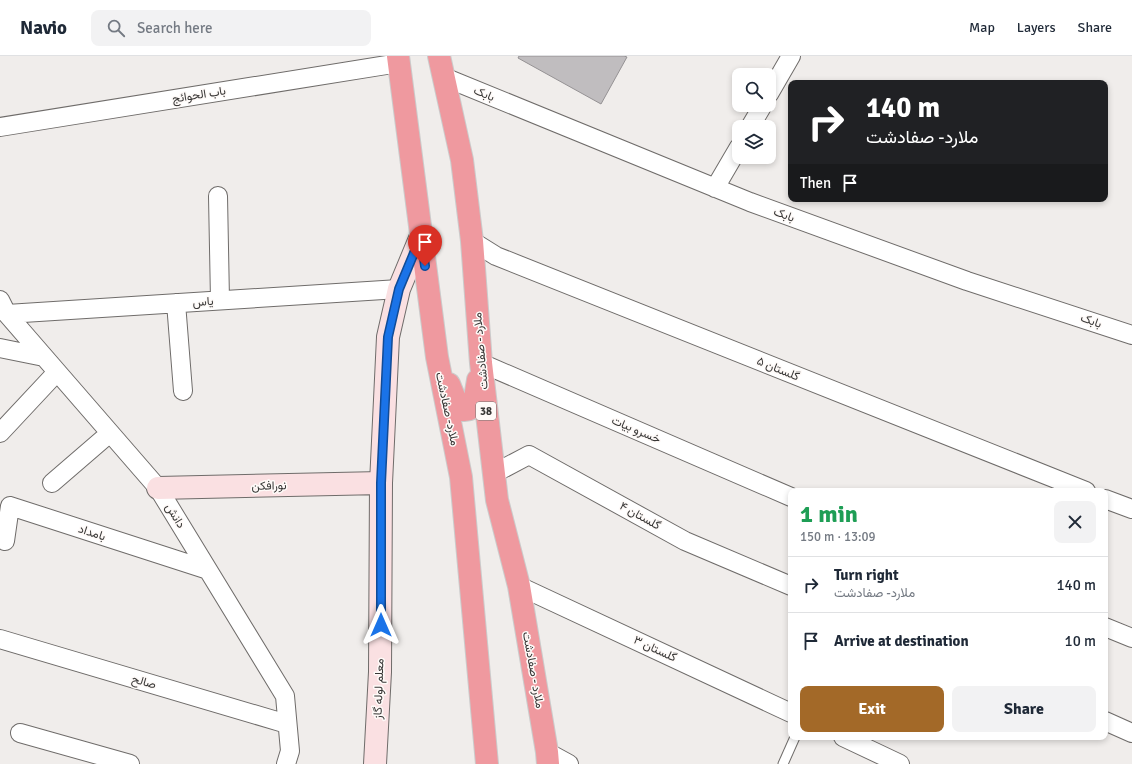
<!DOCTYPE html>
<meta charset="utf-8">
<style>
:root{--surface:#fff;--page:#f2f2f3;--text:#1f2937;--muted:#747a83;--line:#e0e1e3;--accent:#a36928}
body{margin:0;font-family:Signika,Vazirmatn,sans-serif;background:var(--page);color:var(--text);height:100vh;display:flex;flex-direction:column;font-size:15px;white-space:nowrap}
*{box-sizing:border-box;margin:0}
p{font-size:13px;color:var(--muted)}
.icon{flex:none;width:22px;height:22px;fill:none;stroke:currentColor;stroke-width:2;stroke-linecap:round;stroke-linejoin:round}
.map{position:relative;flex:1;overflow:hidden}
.details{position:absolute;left:788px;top:432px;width:320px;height:252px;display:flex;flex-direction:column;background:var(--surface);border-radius:8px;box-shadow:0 2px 6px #0003}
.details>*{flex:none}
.banner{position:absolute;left:788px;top:24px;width:320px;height:122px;border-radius:8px;box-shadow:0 2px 6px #0003;background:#202124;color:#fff;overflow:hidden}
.buttons{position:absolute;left:732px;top:12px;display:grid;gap:8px}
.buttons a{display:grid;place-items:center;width:44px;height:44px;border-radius:8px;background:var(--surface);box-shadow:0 2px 6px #0003;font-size:20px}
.pin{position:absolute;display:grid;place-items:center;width:34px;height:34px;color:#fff;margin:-41px -17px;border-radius:50% 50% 50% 0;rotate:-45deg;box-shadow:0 0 4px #0007}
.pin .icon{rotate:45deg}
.me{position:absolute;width:44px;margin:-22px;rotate:0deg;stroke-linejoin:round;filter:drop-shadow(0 0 3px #0008)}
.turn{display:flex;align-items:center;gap:14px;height:84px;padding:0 12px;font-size:18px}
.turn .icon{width:52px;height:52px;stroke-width:2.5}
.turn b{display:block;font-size:28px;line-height:34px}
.then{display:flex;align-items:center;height:38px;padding:0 12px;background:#0003;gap:8px;font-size:15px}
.round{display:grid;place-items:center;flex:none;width:42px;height:42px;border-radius:8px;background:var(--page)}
.head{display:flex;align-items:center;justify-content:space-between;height:68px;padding:0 12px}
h1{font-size:24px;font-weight:800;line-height:30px;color:#1e9e55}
.cta{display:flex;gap:8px;margin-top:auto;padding:8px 12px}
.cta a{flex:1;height:46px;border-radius:8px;background:var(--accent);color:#fff;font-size:16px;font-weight:800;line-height:46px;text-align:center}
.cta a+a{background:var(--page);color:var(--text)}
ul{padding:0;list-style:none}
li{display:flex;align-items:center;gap:12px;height:56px;padding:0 12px;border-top:1px solid var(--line)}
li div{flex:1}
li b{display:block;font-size:15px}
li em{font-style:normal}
header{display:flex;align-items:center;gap:24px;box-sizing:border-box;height:56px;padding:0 20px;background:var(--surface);border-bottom:1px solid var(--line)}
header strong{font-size:19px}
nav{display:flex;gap:22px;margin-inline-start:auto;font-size:14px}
.search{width:280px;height:36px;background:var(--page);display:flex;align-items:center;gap:10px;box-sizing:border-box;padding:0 14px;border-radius:8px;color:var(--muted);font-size:15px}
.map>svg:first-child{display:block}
.building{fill:#c0bdbf;stroke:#959294}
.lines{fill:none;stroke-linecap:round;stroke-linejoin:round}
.lane-casing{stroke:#6f6c6a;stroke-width:11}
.street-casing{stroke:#6f6c6a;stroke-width:20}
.secondary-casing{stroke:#6f6c6a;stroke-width:24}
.highway-casing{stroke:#cbcbcb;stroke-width:24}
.lane{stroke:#fff;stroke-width:9}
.street{stroke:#fff;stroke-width:18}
.secondary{stroke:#fae0e2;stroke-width:22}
.highway{stroke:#ef999f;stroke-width:22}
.route-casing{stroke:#114b97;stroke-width:10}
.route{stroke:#1a73e8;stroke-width:7}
.labels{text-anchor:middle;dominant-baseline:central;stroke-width:3;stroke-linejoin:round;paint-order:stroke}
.shield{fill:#fefaf8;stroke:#737270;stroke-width:1}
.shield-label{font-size:11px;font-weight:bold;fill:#383736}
.street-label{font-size:12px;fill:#383736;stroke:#fefaf8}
</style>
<header>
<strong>Navio</strong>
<div class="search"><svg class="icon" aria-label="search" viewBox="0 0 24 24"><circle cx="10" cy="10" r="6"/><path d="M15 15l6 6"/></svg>Search here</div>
<nav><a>Map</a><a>Layers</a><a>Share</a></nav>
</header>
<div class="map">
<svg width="1132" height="708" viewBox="0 0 1132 708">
<rect width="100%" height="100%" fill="#f0edeb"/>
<path class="building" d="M519,0H624L627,1L601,48L518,2Z"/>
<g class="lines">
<defs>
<path id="lane" d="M783,708L795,681"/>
<path id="street" d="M444,21L750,146L967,225L1132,279
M769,38L791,0
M0,71L399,7
M750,71L763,49
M715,132L739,91
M218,140L220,244
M472,185L496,200L1086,435
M0,244L7,258L158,432L285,640L290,695L286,708
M176,247L183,335
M7,258L399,233
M0,292L44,301
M481,307L791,441
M0,377L57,316
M493,418L529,399L685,485L791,530
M52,427L110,377
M1105,443L1132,453
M5,485L10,450L208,514
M519,530L791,657
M1105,571L1132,582
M0,583L287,668
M1105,665L1132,677
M20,677L130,708
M843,681L900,708
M547,696L569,708"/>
<path id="secondary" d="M158,432L381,427
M375,708L380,616L381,427L388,281L399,233L421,180"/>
<path id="highway" d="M398,0L437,301L461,421L487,708
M439,0L462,104L472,185L481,307L497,444L519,530L547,696L548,708
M449,328L455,343L463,354L470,353L474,348L478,324"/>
</defs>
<use href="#lane" class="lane-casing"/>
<use href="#street" class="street-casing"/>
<use href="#secondary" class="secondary-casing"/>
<use href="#highway" class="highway-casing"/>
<use href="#lane" class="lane"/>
<use href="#street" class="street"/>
<use href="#secondary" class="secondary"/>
<use href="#highway" class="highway"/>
</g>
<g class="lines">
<defs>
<path id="route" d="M381,569V427L388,281L399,233L421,180L425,210"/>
</defs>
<use href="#route" class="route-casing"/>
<use href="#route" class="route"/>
</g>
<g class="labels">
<rect class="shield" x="476" y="346" width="20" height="18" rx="3"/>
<g class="shield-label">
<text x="486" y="355">38</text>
</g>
<g class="street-label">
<text transform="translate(484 38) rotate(23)">بابک</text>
<text transform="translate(199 39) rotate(-9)">باب الحوائج</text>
<text transform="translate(784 159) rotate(20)">بابک</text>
<text transform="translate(203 246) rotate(-4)">یاس</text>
<text transform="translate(1091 265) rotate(19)">بابک</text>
<text transform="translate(481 295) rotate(-95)">ملارد - صفادشت</text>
<text transform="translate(778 313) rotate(22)">گلستان ۵</text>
<text transform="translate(447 353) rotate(78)">ملارد- صفادشت</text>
<text transform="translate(636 374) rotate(23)">خسرو بیات</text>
<text transform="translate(269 430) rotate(-1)">نورافکن</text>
<text transform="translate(175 460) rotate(58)">دانش</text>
<text transform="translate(640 460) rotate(29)">گلستان ۴</text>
<text transform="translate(92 477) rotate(18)">بامداد</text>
<text transform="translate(655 593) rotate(25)">گلستان ۳</text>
<text transform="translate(533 614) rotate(80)">ملارد - صفادشت</text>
<text transform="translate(144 626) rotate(16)">صالح</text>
<text transform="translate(379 633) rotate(-88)">معلم لوله گاز</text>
</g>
</g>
</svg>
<div class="buttons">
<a><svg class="icon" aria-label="search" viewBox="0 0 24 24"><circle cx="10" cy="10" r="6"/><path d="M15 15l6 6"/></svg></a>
<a><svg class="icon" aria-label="layers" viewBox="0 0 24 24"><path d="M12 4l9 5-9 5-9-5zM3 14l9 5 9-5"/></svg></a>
</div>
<div class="pin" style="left:425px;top:210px;background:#d93025"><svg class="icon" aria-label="arrive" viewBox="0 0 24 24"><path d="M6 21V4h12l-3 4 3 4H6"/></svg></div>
<svg class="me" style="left:381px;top:569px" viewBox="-20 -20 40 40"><path d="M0-17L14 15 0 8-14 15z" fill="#1a73e8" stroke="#fff" stroke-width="4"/></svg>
<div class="banner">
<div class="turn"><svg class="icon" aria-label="right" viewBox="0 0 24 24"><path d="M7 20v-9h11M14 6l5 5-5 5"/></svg><div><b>140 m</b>ملارد- صفادشت</div></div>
<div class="then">Then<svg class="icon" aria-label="arrive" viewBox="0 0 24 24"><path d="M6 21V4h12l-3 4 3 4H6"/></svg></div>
</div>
<section class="details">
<div class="head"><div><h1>1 min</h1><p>150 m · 13:09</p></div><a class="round"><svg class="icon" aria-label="close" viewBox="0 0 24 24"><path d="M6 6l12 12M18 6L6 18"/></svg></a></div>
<ul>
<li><svg class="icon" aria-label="right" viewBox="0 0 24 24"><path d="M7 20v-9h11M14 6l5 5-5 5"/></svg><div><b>Turn right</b><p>ملارد- صفادشت</p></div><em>140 m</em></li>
<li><svg class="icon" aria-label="arrive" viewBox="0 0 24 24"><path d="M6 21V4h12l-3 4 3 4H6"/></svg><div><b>Arrive at destination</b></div><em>10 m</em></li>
</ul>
<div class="cta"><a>Exit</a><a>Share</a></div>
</section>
</div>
